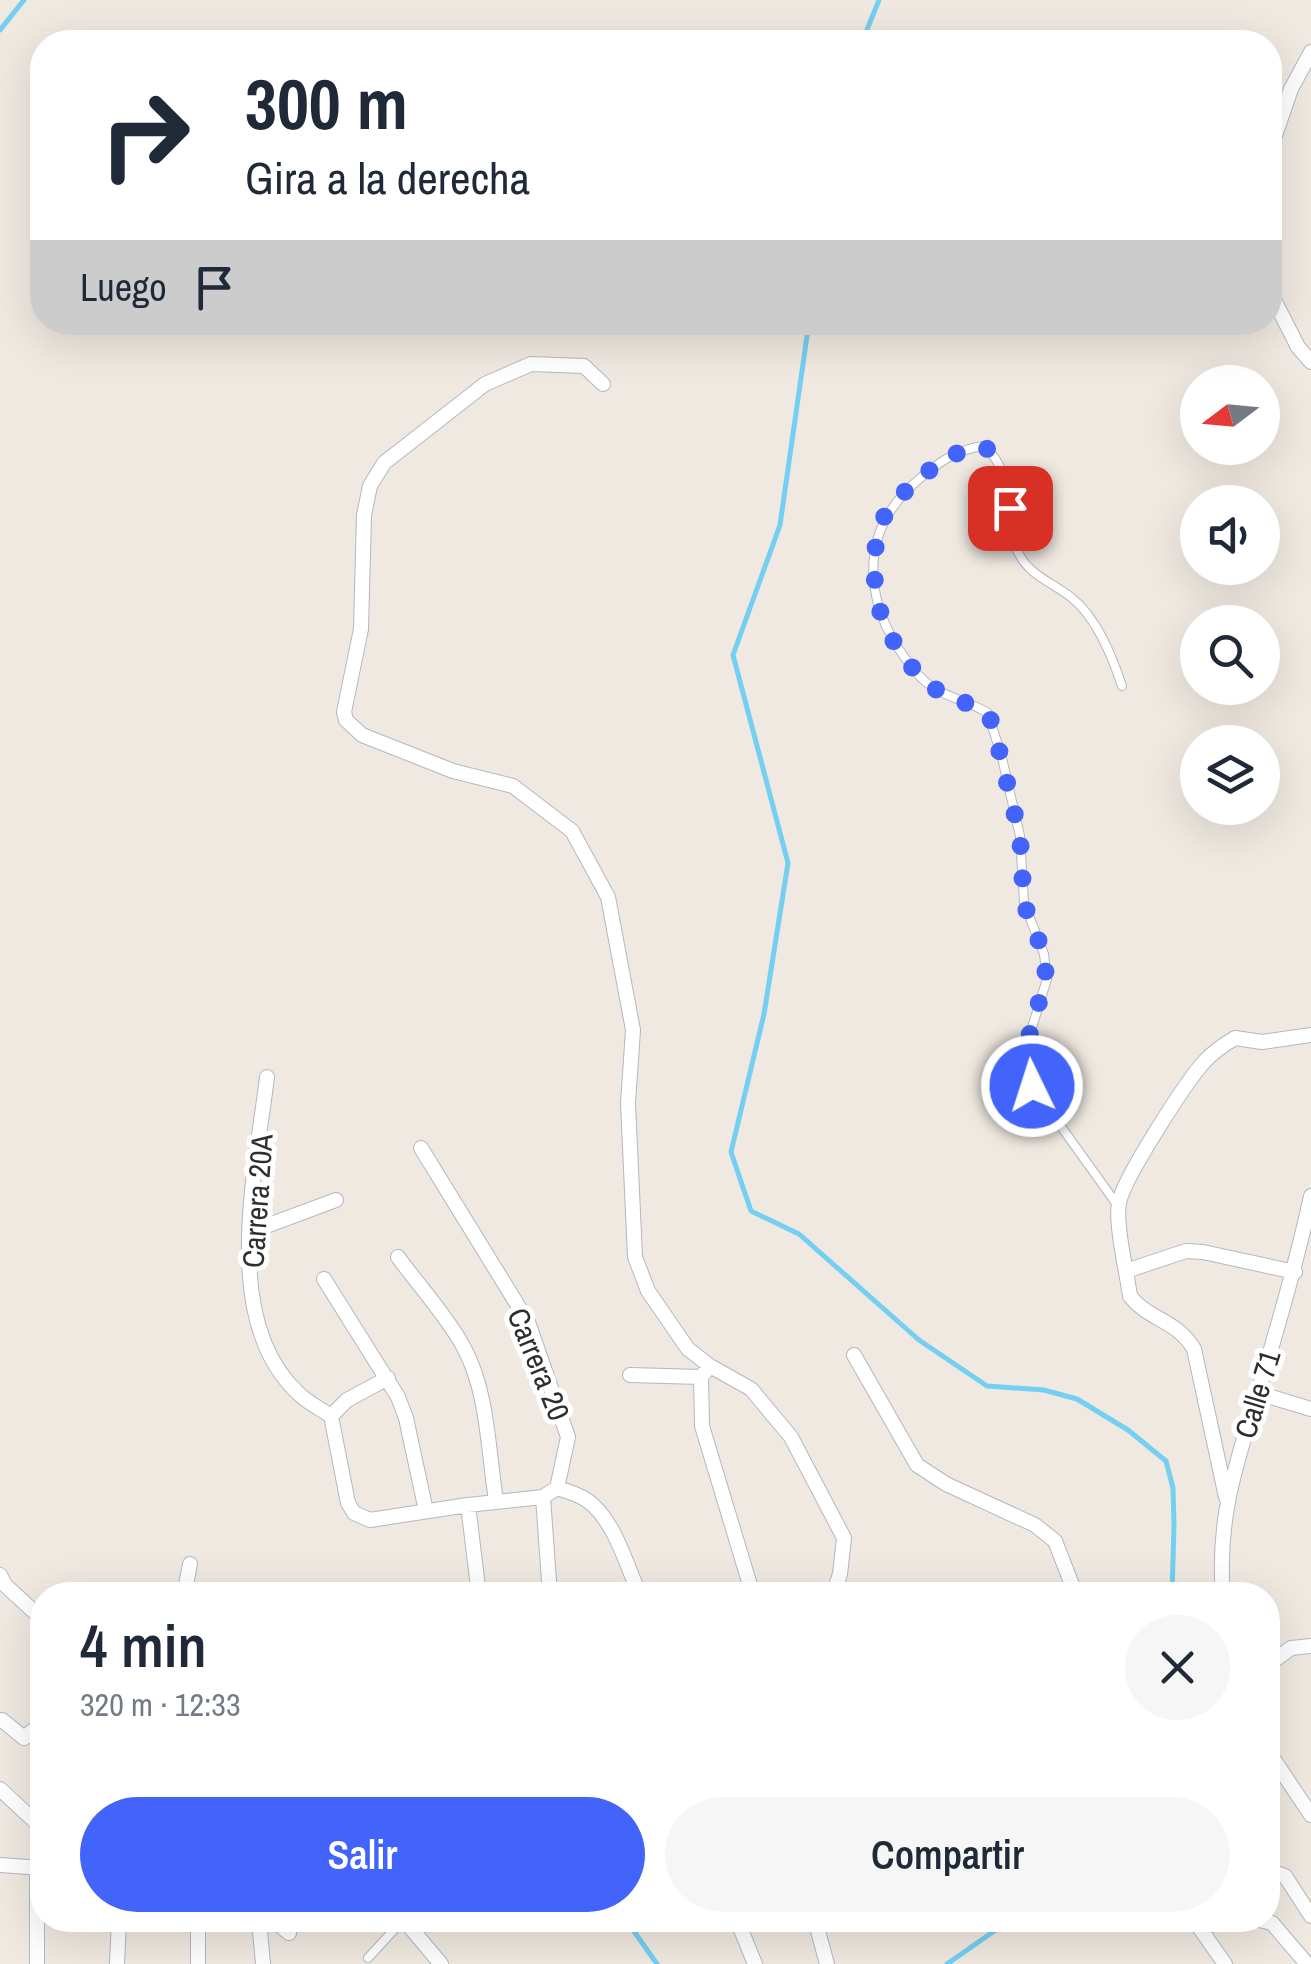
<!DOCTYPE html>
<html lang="es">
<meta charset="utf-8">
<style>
:root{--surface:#fff;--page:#f6f6f7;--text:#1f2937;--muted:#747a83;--accent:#4264fb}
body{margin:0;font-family:"Archivo Narrow",sans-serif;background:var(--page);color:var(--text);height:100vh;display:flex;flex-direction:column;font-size:38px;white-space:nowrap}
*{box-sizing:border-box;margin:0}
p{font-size:32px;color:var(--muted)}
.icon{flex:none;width:55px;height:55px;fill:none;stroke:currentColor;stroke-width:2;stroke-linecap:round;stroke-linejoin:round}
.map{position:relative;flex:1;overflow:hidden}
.sheet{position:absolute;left:30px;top:1582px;width:1250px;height:350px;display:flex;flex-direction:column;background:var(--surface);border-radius:40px;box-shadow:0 10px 40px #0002}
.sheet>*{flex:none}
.hud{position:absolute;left:30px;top:30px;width:1252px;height:305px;border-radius:40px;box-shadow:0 10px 40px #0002;background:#fff;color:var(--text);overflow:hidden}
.needle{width:65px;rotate:254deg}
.controls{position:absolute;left:1180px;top:365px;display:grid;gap:20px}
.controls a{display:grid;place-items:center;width:100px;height:100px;border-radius:50%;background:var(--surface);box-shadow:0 10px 40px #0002;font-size:50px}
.pin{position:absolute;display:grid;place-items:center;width:85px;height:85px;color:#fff;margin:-42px;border-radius:20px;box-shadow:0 5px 15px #0006}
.me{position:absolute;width:110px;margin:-55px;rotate:356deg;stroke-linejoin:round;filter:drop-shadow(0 0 8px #0008)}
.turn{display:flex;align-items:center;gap:35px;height:210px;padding:0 50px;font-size:45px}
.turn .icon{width:130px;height:130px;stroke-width:2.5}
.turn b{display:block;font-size:70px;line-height:85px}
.then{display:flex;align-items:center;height:95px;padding:0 50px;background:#0003;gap:20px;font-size:38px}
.round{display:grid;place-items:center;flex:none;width:105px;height:105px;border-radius:52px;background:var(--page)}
.overview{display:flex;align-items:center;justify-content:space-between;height:170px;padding:0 50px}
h1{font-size:60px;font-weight:600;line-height:75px}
.primary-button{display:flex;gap:20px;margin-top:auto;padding:20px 50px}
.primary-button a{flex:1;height:115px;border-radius:60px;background:var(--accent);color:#fff;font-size:40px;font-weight:600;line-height:115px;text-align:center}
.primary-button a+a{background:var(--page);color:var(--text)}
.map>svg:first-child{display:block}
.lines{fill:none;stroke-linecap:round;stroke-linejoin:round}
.stream{stroke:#75cff0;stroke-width:5}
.lane-casing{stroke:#b4b7c1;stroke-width:10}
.street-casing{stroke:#b4b7c1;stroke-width:16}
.lane{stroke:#fff;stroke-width:8}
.street{stroke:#fff;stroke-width:14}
.route{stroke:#4264fb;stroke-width:18;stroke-dasharray:0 32.4}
.labels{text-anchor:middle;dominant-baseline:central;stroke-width:10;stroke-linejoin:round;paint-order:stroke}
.street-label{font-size:30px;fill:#2e2e2e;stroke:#fff}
</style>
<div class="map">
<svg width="1311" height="1964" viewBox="0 0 1311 1964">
<rect width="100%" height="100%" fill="#efe9e1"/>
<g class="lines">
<path class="stream" d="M0,30L24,0
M862,42L879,0
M809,322L780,525L733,655L788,863L764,1014L731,1152L751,1211L799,1234L919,1340L987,1386L1044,1390L1077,1399L1128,1430L1166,1461L1173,1488L1174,1525L1172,1595
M626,1920L657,1964
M947,1964L1010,1920"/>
<defs>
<path id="lane" d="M1118,1206L1032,1086L1026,1047L1047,979L1044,954L1024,903L1020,836L1002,758L988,713C963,698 936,697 916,672C865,612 853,536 917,481C937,463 957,449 984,446C1019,476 1000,520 1019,554C1031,577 1054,583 1072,598C1097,618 1112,656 1122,686
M1075,1921L1076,1920
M368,1958L403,1920"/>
<path id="street" d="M1270,150L1291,89L1311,52
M1270,292L1298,347L1311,362
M603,384L584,366L531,364L485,384L384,463L370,486L364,515L361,629L344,712L346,720L362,735L453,771L513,786L572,831L608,897L633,1030L628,1103L635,1257L648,1291L688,1349L710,1366L751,1389L791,1437L844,1538L840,1574L833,1595
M267,1077C256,1171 219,1321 299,1394C308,1403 321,1409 331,1416
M421,1148L528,1322L568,1437L557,1488L543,1497L550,1595
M250,1232L336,1200
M398,1257C419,1286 446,1315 463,1346C488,1390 488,1451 496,1500
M1126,1271L1186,1251L1203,1252L1295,1272
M324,1279L398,1397L406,1418L426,1511
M854,1355L917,1465L946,1484L1035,1525L1055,1541L1076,1595
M710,1366L701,1377L702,1426L753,1595
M630,1375L701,1377
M1258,1393L1311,1409
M331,1416L348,1503L354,1513L370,1520L468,1505
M331,1416L347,1400L388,1378
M557,1488C570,1492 584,1496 594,1506C617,1528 627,1567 640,1595
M1226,1497L1194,1349C1176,1319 1148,1320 1130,1296C1127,1273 1115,1224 1119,1203C1123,1179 1186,1082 1204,1062C1213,1052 1223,1045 1235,1038L1262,1042L1311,1035
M0,1575L5,1585L42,1619
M184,1595L190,1564
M479,1595L468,1505L543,1497
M1223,1595C1216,1513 1240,1453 1263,1376C1281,1316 1298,1257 1311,1196
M1268,1665L1291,1648L1311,1646
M2,1720L24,1738L42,1723
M1268,1751L1311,1815
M0,1789L42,1828
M0,1865L42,1868
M37,1868V1964
M1268,1870L1285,1876L1311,1916
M198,1920V1964
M259,1920L263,1964
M273,1920L289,1933
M404,1920L441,1964
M737,1920L755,1964
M815,1920L827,1964
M1194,1920L1225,1964
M1259,1920L1272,1923L1307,1964
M1201,1930L1221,1920
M117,1964L119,1920"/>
</defs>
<use href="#lane" class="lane-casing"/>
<use href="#street" class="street-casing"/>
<use href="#lane" class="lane"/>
<use href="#street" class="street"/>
</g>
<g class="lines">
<path class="route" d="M1010,508C1006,484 1003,462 984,446C957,449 937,463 917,481C902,493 885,511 878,529C875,538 876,550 875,560C872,605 886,637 916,672C936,697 963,699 988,713L994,729L1020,836L1024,904L1044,954L1046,978L1026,1047L1032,1086"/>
</g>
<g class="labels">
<g class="street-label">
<text transform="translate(257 1201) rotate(-86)">Carrera 20A</text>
<text transform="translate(539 1364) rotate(68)">Carrera 20</text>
<text transform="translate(1257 1394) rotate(-73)">Calle 71</text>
</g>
</g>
</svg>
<div class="controls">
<a><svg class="needle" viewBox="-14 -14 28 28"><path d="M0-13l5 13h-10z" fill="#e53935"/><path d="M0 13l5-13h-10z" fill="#747a83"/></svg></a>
<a><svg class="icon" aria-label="sound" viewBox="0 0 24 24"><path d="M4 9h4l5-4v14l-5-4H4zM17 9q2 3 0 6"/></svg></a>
<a><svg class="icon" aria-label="search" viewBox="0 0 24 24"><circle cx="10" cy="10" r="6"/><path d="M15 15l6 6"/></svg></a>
<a><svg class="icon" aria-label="layers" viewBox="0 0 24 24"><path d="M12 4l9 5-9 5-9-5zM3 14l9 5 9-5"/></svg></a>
</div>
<div class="pin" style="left:1010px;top:508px;background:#d93025"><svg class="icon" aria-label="arrive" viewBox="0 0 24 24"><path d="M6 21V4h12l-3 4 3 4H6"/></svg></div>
<svg class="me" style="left:1032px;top:1086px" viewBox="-20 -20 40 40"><circle r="17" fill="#4264fb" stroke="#fff" stroke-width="3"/><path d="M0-11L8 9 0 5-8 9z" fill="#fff"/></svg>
<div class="hud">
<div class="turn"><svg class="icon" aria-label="right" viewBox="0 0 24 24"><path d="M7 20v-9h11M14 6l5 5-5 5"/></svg><div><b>300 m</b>Gira a la derecha</div></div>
<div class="then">Luego<svg class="icon" aria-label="arrive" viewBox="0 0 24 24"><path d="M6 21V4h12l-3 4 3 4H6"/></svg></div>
</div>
<section class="sheet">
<div class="overview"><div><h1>4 min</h1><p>320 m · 12:33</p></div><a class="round"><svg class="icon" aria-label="close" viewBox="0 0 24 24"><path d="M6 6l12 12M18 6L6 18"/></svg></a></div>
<div class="primary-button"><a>Salir</a><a>Compartir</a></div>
</section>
</div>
